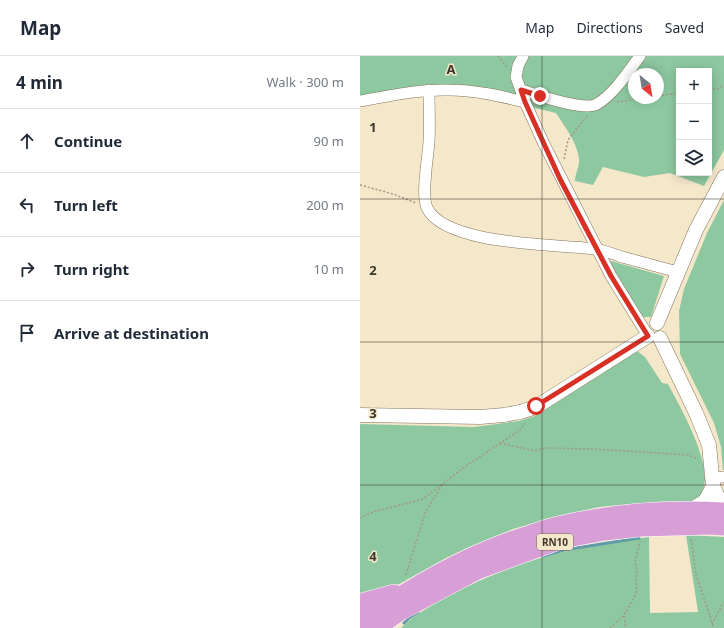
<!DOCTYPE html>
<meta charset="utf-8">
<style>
body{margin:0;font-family:"Noto Sans",sans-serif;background:#f6f6f7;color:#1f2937}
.controls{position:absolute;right:12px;top:12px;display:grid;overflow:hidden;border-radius:0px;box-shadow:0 2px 10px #0003}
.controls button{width:36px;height:36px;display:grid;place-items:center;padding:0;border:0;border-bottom:1px solid #e0e1e3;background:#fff;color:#1f2937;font:20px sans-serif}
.compass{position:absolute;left:268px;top:12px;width:36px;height:36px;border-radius:50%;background:#fff;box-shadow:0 2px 10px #0003;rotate:150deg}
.stop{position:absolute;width:12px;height:12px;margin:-9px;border:3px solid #d93025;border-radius:50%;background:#fff}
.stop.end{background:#d93025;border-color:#fff;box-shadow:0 1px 4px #0008}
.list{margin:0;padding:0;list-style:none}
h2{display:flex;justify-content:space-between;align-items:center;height:52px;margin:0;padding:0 16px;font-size:17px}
h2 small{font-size:13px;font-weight:400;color:#747a83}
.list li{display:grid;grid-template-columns:26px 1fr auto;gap:12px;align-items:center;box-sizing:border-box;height:64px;padding:0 16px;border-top:1px solid #e0e1e3}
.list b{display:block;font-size:15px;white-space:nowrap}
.list em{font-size:13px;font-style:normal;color:#747a83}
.icon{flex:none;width:22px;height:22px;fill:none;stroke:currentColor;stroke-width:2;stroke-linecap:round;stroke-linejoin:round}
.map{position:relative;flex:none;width:364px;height:572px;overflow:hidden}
header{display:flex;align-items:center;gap:24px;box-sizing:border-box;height:56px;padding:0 20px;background:#fff;border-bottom:1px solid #e0e1e3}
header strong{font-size:19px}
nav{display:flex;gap:22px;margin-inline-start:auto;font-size:14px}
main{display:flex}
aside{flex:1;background:#fff}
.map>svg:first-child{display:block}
</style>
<header>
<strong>Map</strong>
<nav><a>Map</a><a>Directions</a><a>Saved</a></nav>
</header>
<main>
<aside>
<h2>4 min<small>Walk · 300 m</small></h2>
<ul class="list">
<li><svg class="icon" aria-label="ahead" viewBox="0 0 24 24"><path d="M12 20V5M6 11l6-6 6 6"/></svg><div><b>Continue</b></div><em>90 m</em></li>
<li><svg class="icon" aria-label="left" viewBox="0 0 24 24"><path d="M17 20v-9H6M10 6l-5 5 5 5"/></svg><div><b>Turn left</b></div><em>200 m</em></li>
<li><svg class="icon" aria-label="right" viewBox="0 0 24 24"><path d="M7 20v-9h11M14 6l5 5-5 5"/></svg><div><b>Turn right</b></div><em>10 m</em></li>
<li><svg class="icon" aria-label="arrive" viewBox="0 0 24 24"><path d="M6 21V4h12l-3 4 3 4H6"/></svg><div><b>Arrive at destination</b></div></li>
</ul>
</aside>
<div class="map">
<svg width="364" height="572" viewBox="0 0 364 572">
<rect width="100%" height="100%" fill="#f5e7ca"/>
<g fill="#8dc8a0" fill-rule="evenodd">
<path d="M0 0H364V94L344 130 310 117 284 121 243 111 233 129 215 125C215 117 220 110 219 103 217 86 205 71 196 57L150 46 104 37 0 40ZM319 15H349V117H319ZM274 18H298V42H274Z"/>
<polygon points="364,144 364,414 363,414 361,391 354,367 320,298 319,255 324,233 347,177"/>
<polygon points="251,205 304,220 291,261 282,261 247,210"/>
<path d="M277 295 285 301 302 327 308 328C320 351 357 414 341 438 339 440 337 443 335 445L272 448 239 451 196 461 153 473 109 491 86 502 25 536 14 539 0 537V368L114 371 159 365 175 360Z"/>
<path d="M326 479 364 481V572H41C55 558 72 549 89 540 114 527 140 515 167 506 206 493 248 488 289 481L290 557 338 556Z"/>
</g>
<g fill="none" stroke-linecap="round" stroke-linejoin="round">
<g stroke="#609ca7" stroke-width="3">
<polyline points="183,500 204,494 279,482"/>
<polyline points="44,567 49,562 58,556"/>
</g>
<defs>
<g id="minor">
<polyline points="163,0 158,10 156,21 165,46 183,86 251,220 287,278"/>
<path d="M69 34C69 51 70 69 69 86 68 101 61 139 67 152 86 190 198 188 236 193 245 195 254 198 262 201 281 206 299 211 318 216"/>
<path d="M161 34C176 38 223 56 237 48 253 39 269 15 280 0"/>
<path d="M0 45C29 40 59 33 89 34 115 34 140 40 165 46"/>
<polyline points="353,422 364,421"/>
</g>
<g id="tertiary">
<polyline points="297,267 336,174 364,121"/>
<polyline points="300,282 336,357 349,389 353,430 358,441 364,449"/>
<polyline points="0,359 120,361 144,359 160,356 176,351 288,280"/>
<polyline points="329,455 345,445 353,430"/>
</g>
<g id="trunk">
<polyline points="1,547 34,538"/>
<path d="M0 568C52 530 107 498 169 479 178 476 188 472 198 470 252 457 309 453 364 456"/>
<polyline points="16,572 40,555 117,514 202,483 245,475 280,471 351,469 364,470"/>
</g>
</defs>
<use href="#minor" stroke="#80745a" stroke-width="12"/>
<use href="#tertiary" stroke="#80745a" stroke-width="15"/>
<use href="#trunk" stroke="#fff" stroke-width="20"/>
<g stroke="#a29883" stroke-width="1.5" stroke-dasharray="2 2" stroke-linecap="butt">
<polyline points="138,0 147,11"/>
<polyline points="349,34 357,33 364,29"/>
<polyline points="298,40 319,37"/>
<polyline points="257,46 283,42"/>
<polyline points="204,103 208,84 227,60"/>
<polyline points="0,129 33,138 56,147"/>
<polyline points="140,387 175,395 185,392 234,393 328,399 338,403"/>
<polyline points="0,462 13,456 63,443 106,410 160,374 165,367"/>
<polyline points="331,483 336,519 354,572"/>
<polyline points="46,519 65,457 82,429"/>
<polyline points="264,560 266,572"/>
<polyline points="352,568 364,546"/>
<polyline points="250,572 264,559 275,540 277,531 276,523 277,515 275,506 280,485"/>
</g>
<use href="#minor" stroke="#fff" stroke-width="11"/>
<use href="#tertiary" stroke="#fff" stroke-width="14"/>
<use href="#trunk" stroke="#d89fd7" stroke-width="19"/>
</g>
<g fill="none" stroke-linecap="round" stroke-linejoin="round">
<polyline stroke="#d93025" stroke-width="5" points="176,350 288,280 251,220 200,123 165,46 161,34 180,40"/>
</g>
<path fill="none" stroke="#3c372c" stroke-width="1" stroke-opacity="0.55" d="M182 0V572M0 143H364M0 286H364M0 429H364"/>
<g text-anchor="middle" stroke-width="3" stroke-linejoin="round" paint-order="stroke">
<rect fill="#f5e7ca" stroke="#746c5b" stroke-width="1" x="177" y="478" width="36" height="16" rx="3"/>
<g font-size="10" font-weight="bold" fill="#3c372c">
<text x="195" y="490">RN10</text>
</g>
</g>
<g font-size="13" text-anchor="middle" font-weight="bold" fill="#3c372c" stroke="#f5e7ca" stroke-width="3" stroke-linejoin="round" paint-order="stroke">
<text x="91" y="18">A</text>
<text x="13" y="76">1</text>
<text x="13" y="219">2</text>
<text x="13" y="362">3</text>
<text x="13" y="505">4</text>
</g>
</svg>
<div class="controls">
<button>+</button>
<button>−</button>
<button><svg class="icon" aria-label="layers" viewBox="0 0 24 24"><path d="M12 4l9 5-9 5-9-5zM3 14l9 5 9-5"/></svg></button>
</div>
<svg class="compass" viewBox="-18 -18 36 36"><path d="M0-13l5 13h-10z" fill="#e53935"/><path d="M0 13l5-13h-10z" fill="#747a83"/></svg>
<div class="stop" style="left:176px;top:350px"></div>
<div class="stop end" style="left:180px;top:40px"></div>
</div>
</main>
